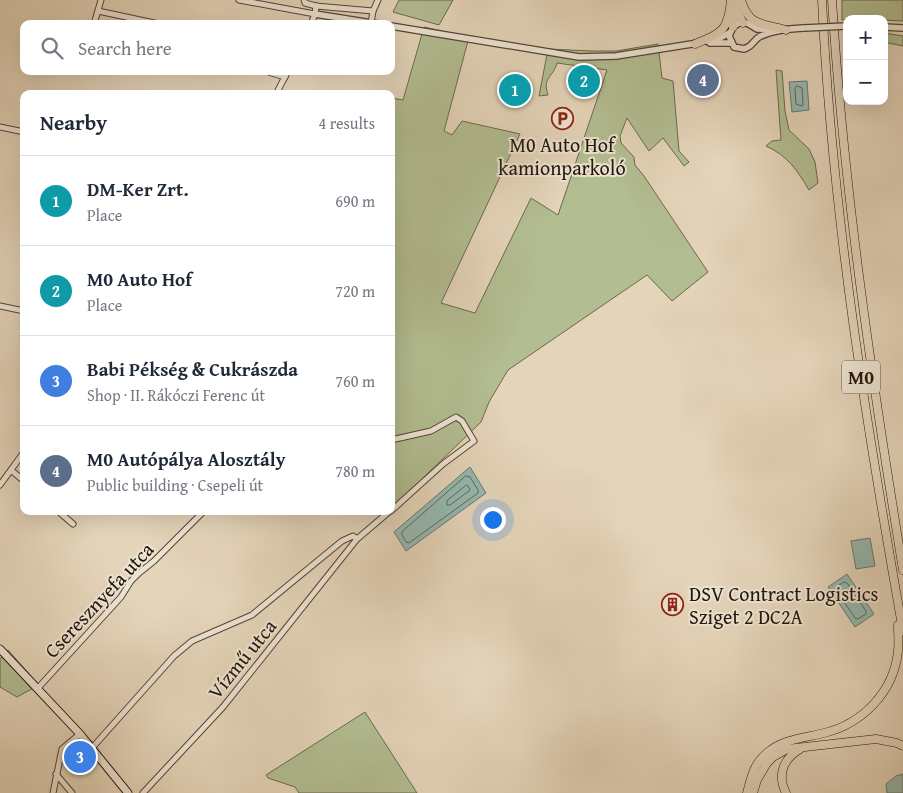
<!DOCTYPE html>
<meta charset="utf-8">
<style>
body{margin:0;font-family:"Gentium Book Plus",serif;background:#f6f6f7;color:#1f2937}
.controls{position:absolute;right:15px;top:15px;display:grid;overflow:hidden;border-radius:10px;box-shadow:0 5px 20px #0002}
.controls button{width:45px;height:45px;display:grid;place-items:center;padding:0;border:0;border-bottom:1px solid #e0e1e3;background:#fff;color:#1f2937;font:25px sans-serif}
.you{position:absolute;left:492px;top:519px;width:18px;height:18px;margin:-12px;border:4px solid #fff;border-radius:50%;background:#1a73e8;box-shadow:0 0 0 8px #1a73e833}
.badge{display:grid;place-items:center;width:32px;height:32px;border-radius:50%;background:#d93025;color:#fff;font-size:16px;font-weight:700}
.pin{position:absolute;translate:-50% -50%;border:2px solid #fff;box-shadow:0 1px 5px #0006}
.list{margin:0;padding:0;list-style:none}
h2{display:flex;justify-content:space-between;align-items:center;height:65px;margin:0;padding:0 20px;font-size:21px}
h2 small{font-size:16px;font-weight:400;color:#747a83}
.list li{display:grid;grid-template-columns:32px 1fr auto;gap:15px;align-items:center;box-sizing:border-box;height:90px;padding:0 20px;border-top:1px solid #e0e1e3}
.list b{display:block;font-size:19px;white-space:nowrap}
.list p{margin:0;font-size:16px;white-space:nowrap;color:#747a83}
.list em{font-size:16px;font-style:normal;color:#747a83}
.icon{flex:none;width:28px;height:28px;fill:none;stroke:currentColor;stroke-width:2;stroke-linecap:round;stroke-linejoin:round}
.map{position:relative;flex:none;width:903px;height:793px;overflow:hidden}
.search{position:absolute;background:#fff;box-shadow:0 5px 20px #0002;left:20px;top:20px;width:375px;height:55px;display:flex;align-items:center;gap:12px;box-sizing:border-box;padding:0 18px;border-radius:10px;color:#747a83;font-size:19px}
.panel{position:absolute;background:#fff;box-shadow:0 5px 20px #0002;left:20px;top:90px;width:375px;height:425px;border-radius:10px}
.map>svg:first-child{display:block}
</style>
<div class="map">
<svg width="903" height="793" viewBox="0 0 903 793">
<rect width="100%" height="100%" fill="#e4d4b9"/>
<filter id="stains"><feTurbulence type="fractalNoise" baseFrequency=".004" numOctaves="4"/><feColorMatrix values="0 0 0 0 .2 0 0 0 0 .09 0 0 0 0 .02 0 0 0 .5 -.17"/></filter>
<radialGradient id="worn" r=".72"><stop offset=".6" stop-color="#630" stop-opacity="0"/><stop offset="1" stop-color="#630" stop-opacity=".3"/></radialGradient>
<g fill="#b2bd91" stroke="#6a694e">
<polygon points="399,0 453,0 439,25 393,12"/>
<polygon points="842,0 903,0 903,21 884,20 884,19 842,20"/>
<path d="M424 27 469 37 444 131 452 135 462 121 520 134 441 303 475 313 531 198 558 215 607 70 557 63C553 78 542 77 548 95L539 96 548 49 592 51H616L658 44 662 78 673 81 679 151 689 162 684 166 663 138 649 151 627 118 620 136 621 143 634 157 635 165 644 176 708 272 672 301 647 275 508 370 489 402 481 422 391 509V98L403 100Z"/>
<polygon points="884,33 903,36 903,46 884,42"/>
<path d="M776 70 782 71 785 111 789 130 809 149 815 162 818 183 809 190C797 170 788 156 766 146L772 141 781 140Z"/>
<polygon points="8,650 39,685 17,697 0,687 0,659"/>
<polygon points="365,712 417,793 299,793 295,787 268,778 266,775"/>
</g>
<g fill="#95b8af" stroke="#67776d">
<polygon points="807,81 809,110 792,112 789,82"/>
<polygon points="470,467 486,493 406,551 394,532"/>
<polygon points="870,538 875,566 856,569 851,541"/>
<polygon points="847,574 874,614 855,627 828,587"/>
<polygon points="903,774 903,793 887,793 886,784 896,776"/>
</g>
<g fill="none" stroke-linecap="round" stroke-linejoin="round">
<g stroke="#5b665d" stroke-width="1">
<polygon points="797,86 802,88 803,104 802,106 796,104 795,89"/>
<polygon points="466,476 470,477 478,490 478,493 409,543 406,542 402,535 402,532"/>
<polygon points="467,485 470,489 469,491 450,505 447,505 447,501"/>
<polygon points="844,582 847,583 866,611 866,614 858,619 855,618 836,590 837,587"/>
</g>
<defs>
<g id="minor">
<polyline points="239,0 315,14"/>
<polyline points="304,0 305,3 316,6"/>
<polyline points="98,11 159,24"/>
<polyline points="371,23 373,11 378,0"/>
<polyline points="94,24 101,0"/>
<polyline points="311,24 315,14 316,6 373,11"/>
<polyline points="265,71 285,77"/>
<polyline points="276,94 288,71"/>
<polyline points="0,127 24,132"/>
<polyline points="0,306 24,311"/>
<polyline points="391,440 431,431 456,417 462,421 474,441 443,464 391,511"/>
<polyline points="11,470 24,481"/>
<polyline points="0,485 24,452"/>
<polyline points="58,511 73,524"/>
<polyline points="38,688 121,597 131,581 139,573 154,561 204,511"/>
<polyline points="92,748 174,656 192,641 252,615 342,541 353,536 357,539"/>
<polyline points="56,774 72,793"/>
<polyline points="53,793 62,749 80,734"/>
<polyline points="143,793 223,707 357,539 390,511"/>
</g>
<g id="tertiary">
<polyline points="315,14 378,24"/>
<polyline points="391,26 579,57 616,56 698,43"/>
<polyline points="884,27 903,28"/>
<path d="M776 30 757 29 747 23H739L733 27 729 36 734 47 744 49C752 47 753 41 759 37 773 30 789 29 804 28"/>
<polyline points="707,41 720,38 729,33"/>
<polyline points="710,43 731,43"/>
</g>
<polyline id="secondary" points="0,649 80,734 128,793"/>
<g id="trunk">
<polyline points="736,0 737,11 743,23"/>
<path d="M741 0C749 27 763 23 786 30"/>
<path d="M822 0C832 212 866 423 903 631"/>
<path d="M832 0C844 192 872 381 903 570"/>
<polyline points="733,27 733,12"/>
<path d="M695 44C723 32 728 31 731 0"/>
<path d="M747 793C751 778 754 763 767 753 782 739 804 738 824 733 862 724 894 692 898 651 899 643 898 633 898 625"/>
<polyline points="753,793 757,780 767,763 773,757 787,749 876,739 897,743 903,746"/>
<path d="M786 793C777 775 783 759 800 749"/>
</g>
</defs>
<use href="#minor" stroke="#524536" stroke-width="7"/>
<use href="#tertiary" stroke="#524536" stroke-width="8"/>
<use href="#secondary" stroke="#21150b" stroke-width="9"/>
<use href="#trunk" stroke="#21150b" stroke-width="9"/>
<use href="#minor" stroke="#ede3d2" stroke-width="5"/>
<use href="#tertiary" stroke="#ede3d2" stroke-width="5.5"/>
<use href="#secondary" stroke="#ede3d2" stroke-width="7"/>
<use href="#trunk" stroke="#e4d4b9" stroke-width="8"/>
<defs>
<polyline id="tertiary-bridge" points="804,28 847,26"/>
</defs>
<use href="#tertiary-bridge" stroke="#524536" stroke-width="8" stroke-linecap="butt"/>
<use href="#tertiary-bridge" stroke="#ede3d2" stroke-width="5.5"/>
</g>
<defs>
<symbol id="parking-ring" viewBox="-11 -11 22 22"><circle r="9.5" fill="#ede3d2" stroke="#8f2418" stroke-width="1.5"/><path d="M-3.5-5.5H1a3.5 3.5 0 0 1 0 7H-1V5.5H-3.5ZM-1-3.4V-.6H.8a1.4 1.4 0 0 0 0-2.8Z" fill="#8f2418"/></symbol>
<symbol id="building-ring" viewBox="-11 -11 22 22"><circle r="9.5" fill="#ede3d2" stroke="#8f2418" stroke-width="1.5"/><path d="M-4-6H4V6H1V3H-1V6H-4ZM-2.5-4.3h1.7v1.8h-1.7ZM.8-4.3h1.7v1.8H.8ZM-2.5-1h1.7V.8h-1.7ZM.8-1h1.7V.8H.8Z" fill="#8f2418"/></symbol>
</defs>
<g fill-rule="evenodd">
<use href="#parking-ring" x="550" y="106" width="25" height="25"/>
<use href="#building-ring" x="660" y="592" width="25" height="25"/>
</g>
<g text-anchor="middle" stroke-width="4" stroke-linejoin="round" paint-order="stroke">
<rect fill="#ede3d2" stroke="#5e5347" stroke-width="1" x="842" y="360.5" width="38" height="33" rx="4"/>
<g font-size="19" font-weight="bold" fill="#21150b">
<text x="861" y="384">M0</text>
</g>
<g font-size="20" fill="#21150b" stroke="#ede3d2">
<text x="562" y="152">M0 Auto Hof<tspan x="562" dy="23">kamionparkoló</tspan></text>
<text x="689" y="601" text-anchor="start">DSV Contract Logistics<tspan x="689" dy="23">Sziget 2 DC2A</tspan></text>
</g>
<g font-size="20" fill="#21150b" stroke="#ede3d2">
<text transform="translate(99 600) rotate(-47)" y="7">Cseresznyefa utca</text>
<text transform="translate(242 659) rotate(-51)" y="7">Vízmű utca</text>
</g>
</g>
<rect width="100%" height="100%" filter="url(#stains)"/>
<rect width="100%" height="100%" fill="url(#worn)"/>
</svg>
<div class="controls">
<button>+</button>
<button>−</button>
</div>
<div class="you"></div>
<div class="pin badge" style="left:515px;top:90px;background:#0f9aa8">1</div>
<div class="pin badge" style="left:584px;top:81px;background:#0f9aa8">2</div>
<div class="pin badge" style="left:80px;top:757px;background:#3f7fe0">3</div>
<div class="pin badge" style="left:703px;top:80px;background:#5c6f8a">4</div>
<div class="search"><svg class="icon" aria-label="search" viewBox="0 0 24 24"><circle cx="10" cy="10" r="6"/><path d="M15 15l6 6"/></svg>Search here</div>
<section class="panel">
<h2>Nearby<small>4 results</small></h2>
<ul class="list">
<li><span class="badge" style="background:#0f9aa8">1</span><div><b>DM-Ker Zrt.</b><p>Place</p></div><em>690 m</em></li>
<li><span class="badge" style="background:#0f9aa8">2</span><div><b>M0 Auto Hof</b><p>Place</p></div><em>720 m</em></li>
<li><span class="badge" style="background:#3f7fe0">3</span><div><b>Babi Pékség &amp; Cukrászda</b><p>Shop · II. Rákóczi Ferenc út</p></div><em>760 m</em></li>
<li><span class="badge" style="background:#5c6f8a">4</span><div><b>M0 Autópálya Alosztály</b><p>Public building · Csepeli út</p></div><em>780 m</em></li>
</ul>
</section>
</div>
